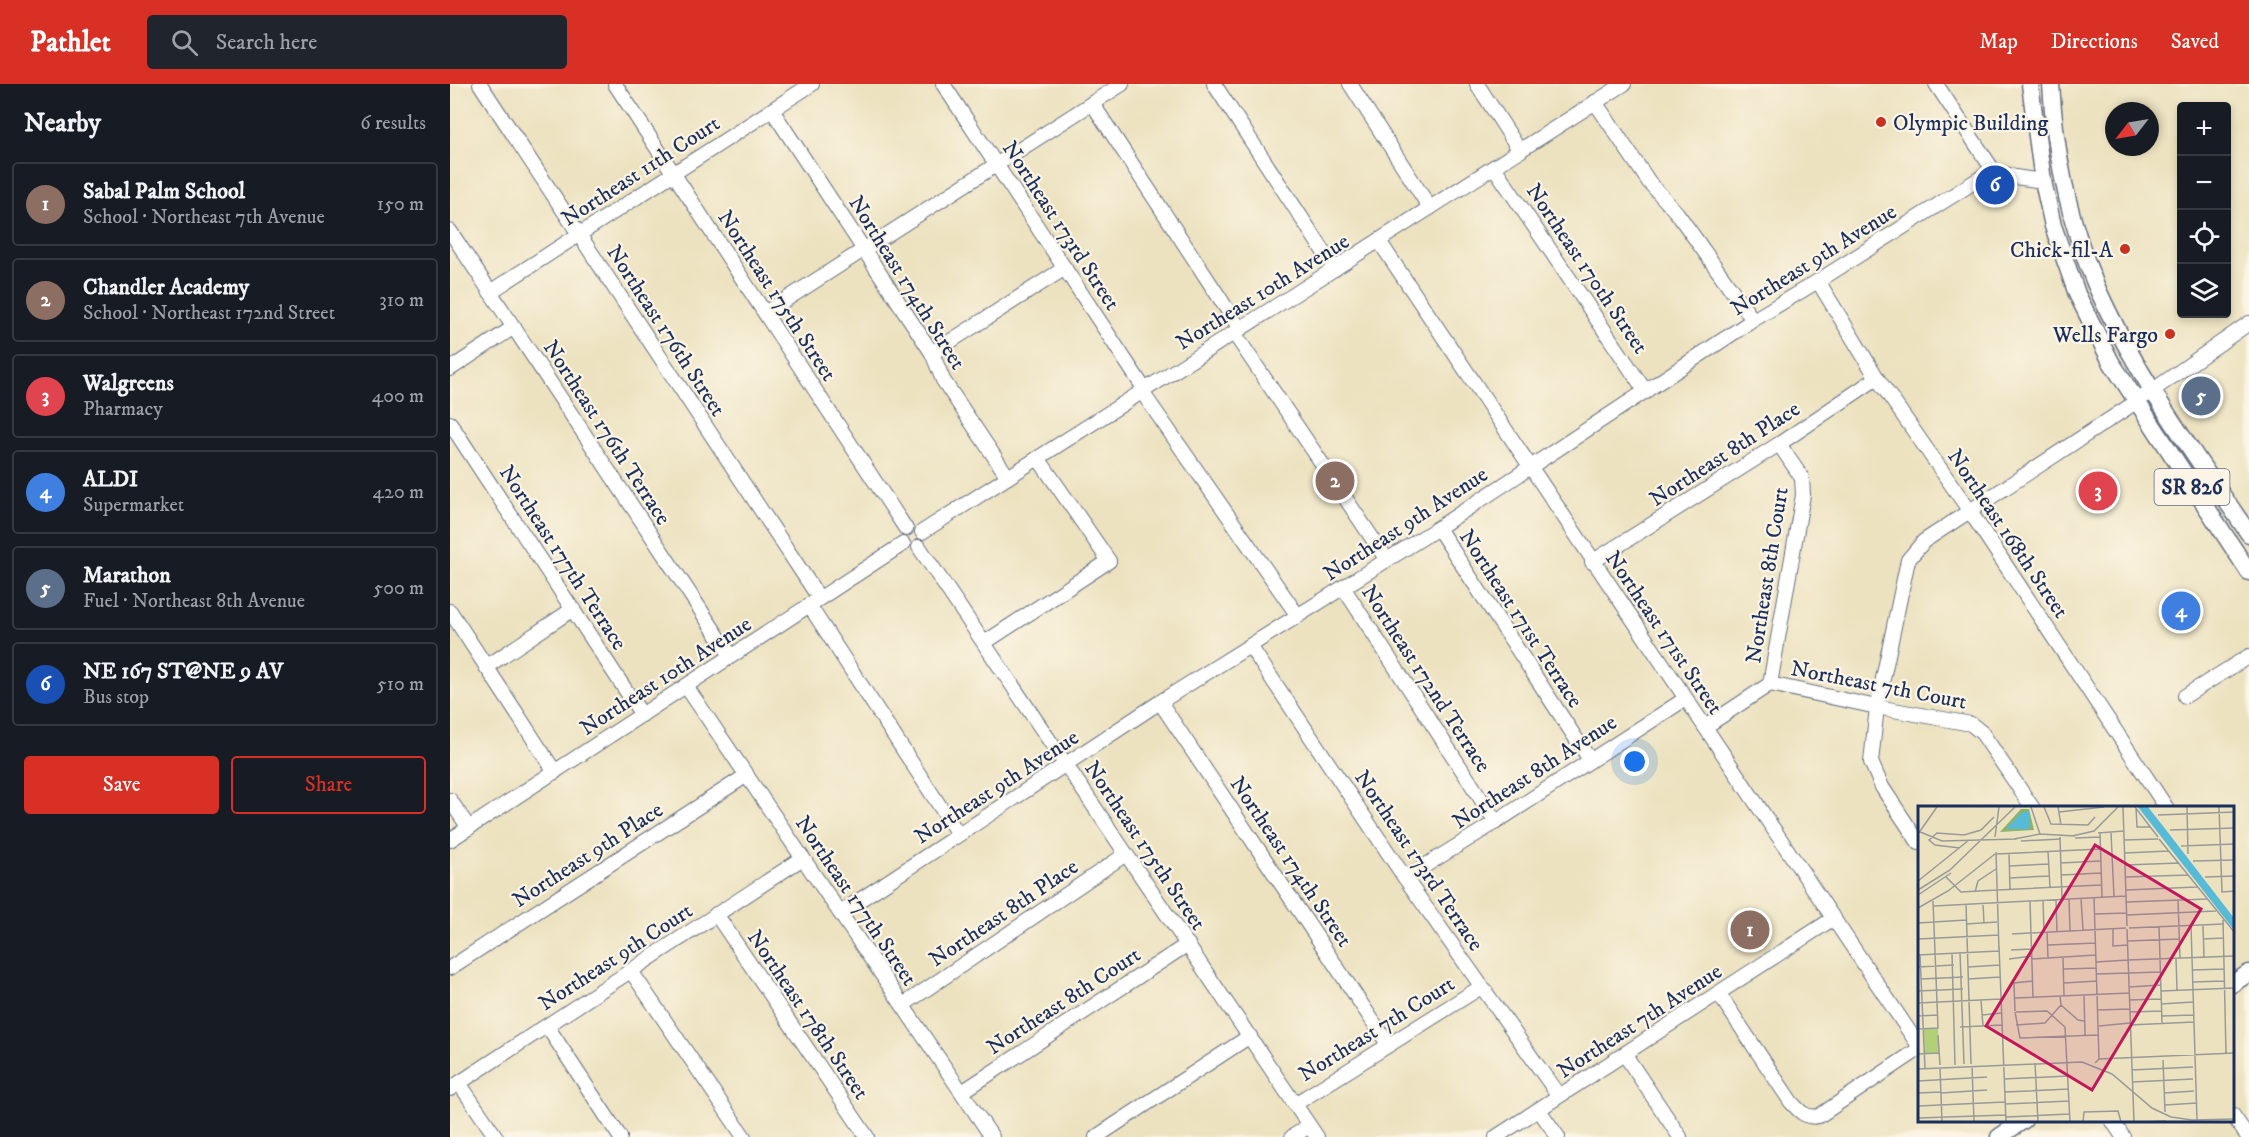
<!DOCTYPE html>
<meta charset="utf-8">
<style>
body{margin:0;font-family:"IM FELL DW Pica",serif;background:#20242c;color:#f1f3f6}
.controls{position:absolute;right:18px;top:18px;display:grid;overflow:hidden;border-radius:6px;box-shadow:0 3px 9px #0003}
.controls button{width:54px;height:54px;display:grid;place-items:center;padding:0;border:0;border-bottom:2px solid #363941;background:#171b24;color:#f1f3f6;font:30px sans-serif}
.compass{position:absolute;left:1655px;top:18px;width:54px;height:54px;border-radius:50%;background:#171b24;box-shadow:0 3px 9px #0003;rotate:239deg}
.you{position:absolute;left:1185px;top:678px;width:21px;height:21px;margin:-15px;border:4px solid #fff;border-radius:50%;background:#1a73e8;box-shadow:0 0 0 9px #1a73e833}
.badge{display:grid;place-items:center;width:39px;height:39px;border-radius:50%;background:#d93025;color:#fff;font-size:20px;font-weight:700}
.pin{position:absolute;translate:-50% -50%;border:3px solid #fff;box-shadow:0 2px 6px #0006}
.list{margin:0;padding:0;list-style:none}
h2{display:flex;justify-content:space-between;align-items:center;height:78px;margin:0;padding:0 24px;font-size:26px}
h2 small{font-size:20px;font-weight:400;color:#9ea1a6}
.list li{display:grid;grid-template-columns:39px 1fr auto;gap:18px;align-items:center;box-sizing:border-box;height:84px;margin:0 12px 12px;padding:0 12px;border:2px solid #363941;border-radius:6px}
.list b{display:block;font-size:22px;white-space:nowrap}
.list p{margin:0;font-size:20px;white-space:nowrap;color:#9ea1a6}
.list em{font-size:20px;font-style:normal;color:#9ea1a6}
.actions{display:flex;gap:12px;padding:18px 24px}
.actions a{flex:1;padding:14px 0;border:2px solid #d93025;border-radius:6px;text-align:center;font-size:21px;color:#d93025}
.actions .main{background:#d93025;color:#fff}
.icon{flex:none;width:33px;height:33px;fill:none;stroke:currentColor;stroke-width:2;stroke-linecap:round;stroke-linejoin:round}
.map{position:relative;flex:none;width:1799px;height:1053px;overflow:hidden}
header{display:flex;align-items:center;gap:36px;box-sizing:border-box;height:84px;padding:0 30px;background:#d93025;color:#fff}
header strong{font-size:28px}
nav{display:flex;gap:33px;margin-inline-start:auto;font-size:21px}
.search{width:420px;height:54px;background:#20242c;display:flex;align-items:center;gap:15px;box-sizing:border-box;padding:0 21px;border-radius:6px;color:#9ea1a6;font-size:22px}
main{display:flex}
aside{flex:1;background:#171b24}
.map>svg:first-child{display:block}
</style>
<header>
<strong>Pathlet</strong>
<div class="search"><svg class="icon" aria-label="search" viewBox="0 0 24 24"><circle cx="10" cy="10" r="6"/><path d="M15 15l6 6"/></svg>Search here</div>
<nav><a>Map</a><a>Directions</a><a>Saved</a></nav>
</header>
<main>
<aside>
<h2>Nearby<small>6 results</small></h2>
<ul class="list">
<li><span class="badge" style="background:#8d6e63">1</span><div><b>Sabal Palm School</b><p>School · Northeast 7th Avenue</p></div><em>150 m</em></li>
<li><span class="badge" style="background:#8d6e63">2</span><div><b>Chandler Academy</b><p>School · Northeast 172nd Street</p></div><em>310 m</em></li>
<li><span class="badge" style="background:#e0444e">3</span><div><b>Walgreens</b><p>Pharmacy</p></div><em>400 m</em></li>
<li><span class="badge" style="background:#3f7fe0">4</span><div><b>ALDI</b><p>Supermarket</p></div><em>420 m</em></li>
<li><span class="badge" style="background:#5c6f8a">5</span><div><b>Marathon</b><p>Fuel · Northeast 8th Avenue</p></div><em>500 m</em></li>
<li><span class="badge" style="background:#1a4fb4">6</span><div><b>NE 167 ST@NE 9 AV</b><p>Bus stop</p></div><em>510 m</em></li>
</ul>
<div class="actions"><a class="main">Save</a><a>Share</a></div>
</aside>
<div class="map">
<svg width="1799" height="1053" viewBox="0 0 1799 1053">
<rect width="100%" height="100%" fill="#fcf5e5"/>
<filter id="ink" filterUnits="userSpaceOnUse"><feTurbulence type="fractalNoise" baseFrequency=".0167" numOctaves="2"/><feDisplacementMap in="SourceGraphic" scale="12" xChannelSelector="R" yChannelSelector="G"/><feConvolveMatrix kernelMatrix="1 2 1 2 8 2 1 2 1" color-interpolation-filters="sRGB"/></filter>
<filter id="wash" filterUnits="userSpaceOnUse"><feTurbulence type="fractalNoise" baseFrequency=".008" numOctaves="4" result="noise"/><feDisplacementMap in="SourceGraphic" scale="24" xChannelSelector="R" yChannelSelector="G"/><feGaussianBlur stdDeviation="1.35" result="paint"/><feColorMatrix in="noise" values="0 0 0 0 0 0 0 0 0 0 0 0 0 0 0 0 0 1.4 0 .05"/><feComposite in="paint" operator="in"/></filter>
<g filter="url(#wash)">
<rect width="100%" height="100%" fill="#ece2c0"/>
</g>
<g filter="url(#ink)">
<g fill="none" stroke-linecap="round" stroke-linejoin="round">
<defs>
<g id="minor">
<polyline points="30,0 369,514"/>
<polyline points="165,0 456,445"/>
<polyline points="493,0 695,306"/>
<polyline points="764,0 885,185"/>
<polyline points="900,0 980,124"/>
<polyline points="1027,0 1070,67"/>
<polyline points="1486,0 1543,86 1565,93 1593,97"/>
<polyline points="1145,18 1199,98 1227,129 1303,236"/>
<polyline points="642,19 790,245"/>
<polyline points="322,26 482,269 493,296 558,393"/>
<polyline points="1044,83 1196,308"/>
<polyline points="0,147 281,572"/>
<polyline points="929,157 1469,962"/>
<polyline points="1368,197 1427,294 1519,426 1716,723"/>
<polyline points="40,208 362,0"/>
<polyline points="315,229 672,0"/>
<polyline points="784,249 937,476"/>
<polyline points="482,269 615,184"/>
<polyline points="0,285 64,243"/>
<polyline points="692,308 848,532"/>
<polyline points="0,339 192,631"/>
<polyline points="988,444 1140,676"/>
<polyline points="472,448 1174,0"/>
<polyline points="469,463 867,1053"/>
<polyline points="1142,478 1329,360 1427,294"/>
<polyline points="893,503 1046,738"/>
<polyline points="359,521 508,750"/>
<polyline points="0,527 105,688"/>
<polyline points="534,559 659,477 588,374"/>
<polyline points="800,562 955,794 1109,1012"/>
<polyline points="36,583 123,525"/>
<polyline points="1320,600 1353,411 1352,394 1329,360"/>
<polyline points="236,602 542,1053"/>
<polyline points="1735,612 1799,572"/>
<polyline points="710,618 938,960"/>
<polyline points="1255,643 1320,600 1427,623 1521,640 1532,649 1582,723"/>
<polyline points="0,716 19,744"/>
<polyline points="0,756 453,460"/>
<polyline points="1469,759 1432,703 1421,678 1427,623 1458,476 1474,457 1686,318 1799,239"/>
<polyline points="955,794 1046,738 1235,615"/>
<polyline points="390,829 710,618 988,444 1303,236 1368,197 1543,86"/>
<polyline points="266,830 417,1053"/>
<polyline points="0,884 297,691"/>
<polyline points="181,887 294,1053"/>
<path d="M1269 910 1341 1018C1349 1027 1356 1035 1369 1032L1469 965"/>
<polyline points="453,921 676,770"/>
<polyline points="97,942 170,1053"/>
<polyline points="1175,971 1230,1053"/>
<polyline points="9,999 46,1053"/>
<polyline points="0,1005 353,774"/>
<polyline points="512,1008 738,860"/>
<polyline points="845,1020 1031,903"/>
<polyline points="1089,1026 1108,1053"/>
<polyline points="1782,1030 1798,1053"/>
<polyline points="1662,1036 1673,1053"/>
<polyline points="646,1053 800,952"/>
<polyline points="842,1053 859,1042"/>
<polyline points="1046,1053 1384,834"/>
</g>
<g id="major">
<polyline points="1580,0 1593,97 1603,142 1627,210 1661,278 1799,488"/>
<path d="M1601 0C1605 68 1618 135 1645 199 1684 289 1744 369 1799 450"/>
<polyline points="1782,900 1799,889"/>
<polyline points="1549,1053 1574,1036"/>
</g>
</defs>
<use href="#minor" stroke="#646e80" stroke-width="16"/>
<use href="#major" stroke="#646e80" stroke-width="19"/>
<use href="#minor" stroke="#fff" stroke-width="14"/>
<use href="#major" stroke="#fff" stroke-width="16"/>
</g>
</g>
<g fill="#c8321e" stroke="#fcf5e5" stroke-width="2">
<circle cx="1431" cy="38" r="6"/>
<circle cx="1675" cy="165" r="6"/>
<circle cx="1720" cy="250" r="6"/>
</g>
<g text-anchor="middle" stroke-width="4.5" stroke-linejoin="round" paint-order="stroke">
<rect fill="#fcf5e5" stroke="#5e6a86" stroke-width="1.5" x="1704.5" y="385" width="75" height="36" rx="4.5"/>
<g font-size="21" font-weight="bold" fill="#1b2f5e">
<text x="1742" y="410">SR 826</text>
</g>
<g font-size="22" fill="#1b2f5e" stroke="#fcf5e5" text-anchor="end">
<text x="1443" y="46" text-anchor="start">Olympic Building</text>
<text x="1663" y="173">Chick-fil-A</text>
<text x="1708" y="258">Wells Fargo</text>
</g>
<g font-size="22" fill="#1b2f5e" stroke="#fcf5e5">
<text transform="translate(190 86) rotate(-33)" y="8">Northeast 11th Court</text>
<text transform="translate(612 141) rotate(57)" y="8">Northeast 173rd Street</text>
<text transform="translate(1363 175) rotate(-32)" y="8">Northeast 9th Avenue</text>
<text transform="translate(1138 184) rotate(56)" y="8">Northeast 170th Street</text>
<text transform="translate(458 198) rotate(58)" y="8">Northeast 174th Street</text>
<text transform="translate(812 207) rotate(-32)" y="8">Northeast 10th Avenue</text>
<text transform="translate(328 211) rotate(57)" y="8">Northeast 175th Street</text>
<text transform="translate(217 246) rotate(57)" y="8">Northeast 176th Street</text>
<text transform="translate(158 348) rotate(57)" y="8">Northeast 176th Terrace</text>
<text transform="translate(1274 369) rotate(-33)" y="8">Northeast 8th Place</text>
<text transform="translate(955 439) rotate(-33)" y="8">Northeast 9th Avenue</text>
<text transform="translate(1559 449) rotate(56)" y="8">Northeast 168th Street</text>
<text transform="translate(114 473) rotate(57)" y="8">Northeast 177th Terrace</text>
<text transform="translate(1316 491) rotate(-81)" y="8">Northeast 8th Court</text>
<text transform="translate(1072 534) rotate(57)" y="8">Northeast 171st Terrace</text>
<text transform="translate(1215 548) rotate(56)" y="8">Northeast 171st Street</text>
<text transform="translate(215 591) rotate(-33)" y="8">Northeast 10th Avenue</text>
<text transform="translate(977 594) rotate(57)" y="8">Northeast 172nd Terrace</text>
<text transform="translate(1429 600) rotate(11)" y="8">Northeast 7th Court</text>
<text transform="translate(1084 687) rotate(-33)" y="8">Northeast 8th Avenue</text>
<text transform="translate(546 702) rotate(-33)" y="8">Northeast 9th Avenue</text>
<text transform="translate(696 761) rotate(56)" y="8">Northeast 175th Street</text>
<text transform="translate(137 770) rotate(-33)" y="8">Northeast 9th Place</text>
<text transform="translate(970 776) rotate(56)" y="8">Northeast 173rd Terrace</text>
<text transform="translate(842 777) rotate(56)" y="8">Northeast 174th Street</text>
<text transform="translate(407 816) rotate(56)" y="8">Northeast 177th Street</text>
<text transform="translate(553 828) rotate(-34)" y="8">Northeast 8th Place</text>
<text transform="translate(165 872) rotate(-33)" y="8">Northeast 9th Court</text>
<text transform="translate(613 916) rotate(-33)" y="8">Northeast 8th Court</text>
<text transform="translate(359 930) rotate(56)" y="8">Northeast 178th Street</text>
<text transform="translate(1189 936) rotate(-33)" y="8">Northeast 7th Avenue</text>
<text transform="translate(926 944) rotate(-32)" y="8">Northeast 7th Court</text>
</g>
</g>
<g transform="translate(1468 722)">
<rect width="316" height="316" fill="#ece2c0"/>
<path d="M20 222 21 247 7 248 6 223Z" fill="#b2d077"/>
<path d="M103 3H111L116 24 82 26Z" fill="#8db268"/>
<path d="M220 1H230L245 20 316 112V124ZM111 5 112 23H88L103 7Z" fill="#57bad6"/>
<path fill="none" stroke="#989a99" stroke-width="1.5" d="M113 1 122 28M126 1 133 18 170 19 177 11M140 1 143 19M205 1 209 120M217 1 240 31M269 1 270 48M301 1 304 86 317 85M218 2 219 21H233M141 6 186 1M240 9 317 6M252 24 317 22M0 25 24 35 99 33M193 26 196 91M180 27 206 25M182 27 184 91M0 28 19 1M154 30 176 25 200 1M77 31 81 1M142 31 144 93M157 32 182 31M96 33 122 28 157 30M241 33 317 127M206 34 240 33M103 35 143 33M263 40 317 38M42 42 17 39 11 34 19 27 46 29 63 24 76 11M130 45 132 82M78 46 81 144M91 47 92 84M207 47 251 45M79 48 182 43M275 55 317 54M143 57 182 55M207 59 261 57M91 60 131 58M143 69 183 67M28 71 43 86 79 84M208 71 270 69M287 71 317 70M91 72 131 70M0 75 51 34M0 84 32 64 97 1M80 84 183 79M208 84 279 81M57 86 60 75 78 63M0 89 33 67M163 92 165 124M176 92 181 253M151 93 152 125M125 94 126 126M138 94 139 126M260 94 262 152M112 95 115 191M209 96 289 93M65 97 66 117M48 98 53 258M16 100 208 90M0 102 30 85 77 48M177 108 209 107M209 109 298 105M305 114 308 247M0 117 48 114M48 118 79 116M273 119 279 314M285 119 286 151M241 120 244 217M211 122 306 118M195 123V140L210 139M209 123 216 316M129 126 130 152M94 128 208 122M0 133 81 129M285 133 305 132M210 135 261 133M130 139 178 137M81 140 88 316M93 144 114 143M42 146 46 258M34 147 37 259M0 149 81 145M2 149 7 262M145 151 146 190M258 152 259 184M91 153 114 150M114 153 178 149M210 154 317 150M178 156 210 154M0 161 36 159M50 161 82 159M146 163 178 162M274 164 306 163M211 167 242 166M179 168 211 167M3 173 45 171M50 173 82 171M275 176 306 175M146 177 179 175M211 181 243 179M0 185 45 183M243 185 317 182M166 189 167 229M97 192 211 187M63 194 65 220M211 194 243 193M0 197 83 193M243 198 275 196M143 199 160 214 166 215M180 204 212 203M97 205 96 177 115 175M97 206 102 232 180 229M98 206 129 205 147 221 152 316M212 206 244 205M64 209 84 207M0 210 20 209M244 210 276 209M98 219 127 217 143 199 142 190M212 219 276 216M181 220 212 217M42 221 84 219M0 223 20 222 15 95M20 229 22 259M0 248 21 247M245 254 247 306M117 257 120 316M177 257 181 253 317 247M54 260 56 316M22 262 24 316M0 263 164 256 194 268 234 302 253 311 274 314 317 313M214 264 275 261M86 273 150 270M0 275 69 271M214 276 275 273M87 286 151 283M0 287 23 286M23 287 69 284M246 287 276 285M87 298 151 295M247 299 279 297M0 300 87 296M88 311 151 308M0 312 88 309M165 316 166 306 200 305 203 316M224 316 248 315"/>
<path fill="#c2185b" fill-opacity="0.15" stroke="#c2185b" stroke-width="3" d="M177 39 283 103 174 284 68 220Z"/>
<rect width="316" height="316" fill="none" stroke="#1b2f5e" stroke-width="3"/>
</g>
</svg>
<div class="controls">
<button>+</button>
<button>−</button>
<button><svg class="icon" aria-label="locate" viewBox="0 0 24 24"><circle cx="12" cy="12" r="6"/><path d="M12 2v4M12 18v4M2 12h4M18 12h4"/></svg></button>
<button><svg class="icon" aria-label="layers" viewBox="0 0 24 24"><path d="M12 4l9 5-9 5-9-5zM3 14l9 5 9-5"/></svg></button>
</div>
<svg class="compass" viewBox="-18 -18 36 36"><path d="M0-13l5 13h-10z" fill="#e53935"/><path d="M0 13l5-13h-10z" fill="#9ea1a6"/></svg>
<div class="you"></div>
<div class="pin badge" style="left:1300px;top:846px;background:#8d6e63">1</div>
<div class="pin badge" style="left:885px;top:397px;background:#8d6e63">2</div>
<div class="pin badge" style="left:1648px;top:407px;background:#e0444e">3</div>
<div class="pin badge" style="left:1731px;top:527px;background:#3f7fe0">4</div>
<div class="pin badge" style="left:1751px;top:312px;background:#5c6f8a">5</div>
<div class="pin badge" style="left:1545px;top:101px;background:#1a4fb4">6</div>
</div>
</main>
